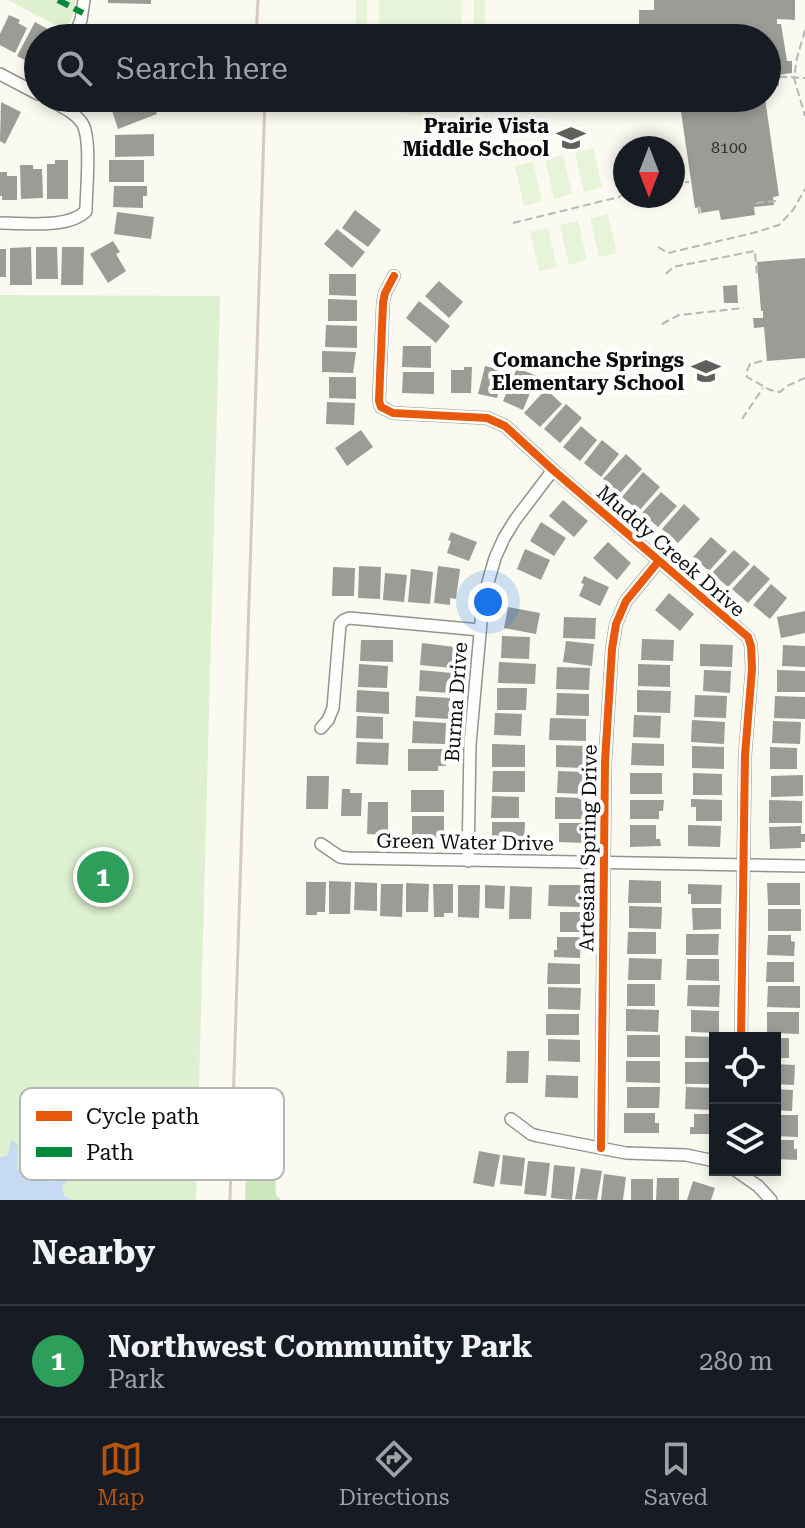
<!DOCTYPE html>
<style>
body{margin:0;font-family:"Roboto Serif",serif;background:#20242c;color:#f1f3f6}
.controls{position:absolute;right:24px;bottom:24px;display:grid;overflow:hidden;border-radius:0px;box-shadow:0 4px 12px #0003}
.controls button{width:72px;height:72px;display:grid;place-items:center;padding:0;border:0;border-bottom:2px solid #363941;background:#171b24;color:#f1f3f6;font:40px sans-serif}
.compass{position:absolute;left:613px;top:136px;width:72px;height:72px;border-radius:50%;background:#171b24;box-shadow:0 4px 12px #0003;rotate:180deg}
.you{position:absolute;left:488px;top:602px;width:28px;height:28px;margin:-20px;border:6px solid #fff;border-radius:50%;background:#1a73e8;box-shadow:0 0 0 12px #1a73e833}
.badge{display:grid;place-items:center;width:52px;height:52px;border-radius:50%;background:#b45309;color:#fff;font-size:26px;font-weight:700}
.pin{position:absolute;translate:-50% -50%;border:4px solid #fff;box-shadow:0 2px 8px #0006}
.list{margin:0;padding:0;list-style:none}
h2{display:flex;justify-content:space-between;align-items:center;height:104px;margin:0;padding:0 32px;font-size:34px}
h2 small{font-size:26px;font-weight:400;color:#9ea1a6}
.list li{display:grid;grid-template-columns:52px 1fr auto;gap:24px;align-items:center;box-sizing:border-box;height:112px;padding:0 32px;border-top:2px solid #363941}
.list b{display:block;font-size:30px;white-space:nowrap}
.list p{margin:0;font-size:26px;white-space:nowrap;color:#9ea1a6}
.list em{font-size:26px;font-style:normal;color:#9ea1a6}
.icon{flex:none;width:44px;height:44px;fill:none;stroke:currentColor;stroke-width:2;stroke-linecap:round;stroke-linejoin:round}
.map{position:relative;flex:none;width:805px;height:1200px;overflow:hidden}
.search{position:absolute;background:#171b24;box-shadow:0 4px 12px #0003;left:24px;right:24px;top:24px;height:88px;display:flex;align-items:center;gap:20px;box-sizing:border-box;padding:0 28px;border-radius:44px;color:#9ea1a6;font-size:30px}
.sheet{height:216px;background:#171b24}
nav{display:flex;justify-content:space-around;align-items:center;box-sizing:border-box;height:112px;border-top:2px solid #363941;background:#171b24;font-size:22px;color:#9ea1a6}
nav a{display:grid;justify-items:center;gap:4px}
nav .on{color:#b45309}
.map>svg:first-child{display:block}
</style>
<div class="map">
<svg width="805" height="1200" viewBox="0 0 805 1200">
<rect width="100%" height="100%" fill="#fafaf0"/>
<g fill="#ddf0d0">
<polygon points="8,0 75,0 74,13 65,30"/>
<polygon points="0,295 220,296 196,1200 0,1200"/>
</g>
<polygon fill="#cce7be" points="248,1118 272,1119 276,1195 281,1200 245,1200"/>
<g fill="#e8f4da">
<rect x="356" y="0" width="11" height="38"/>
<polygon points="379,0 462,0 461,38 379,38"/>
<rect x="474" y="0" width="11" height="38"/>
<path d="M376 98H394L404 103 421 105 437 103 448 98H465C438 121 403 121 376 98Z"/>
<polygon points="593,148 602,187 584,192 575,153"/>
<polygon points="563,155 572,194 554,199 545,159"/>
<polygon points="533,162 542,201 524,206 515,166"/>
<polygon points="608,214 617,253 599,257 590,218"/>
<polygon points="578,221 587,260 569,265 560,225"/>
<polygon points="548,228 557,267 539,271 530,232"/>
</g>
<path fill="#c7daf4" d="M121 1111 120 1121 114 1126 95 1135 88 1144 80 1168 62 1186 64 1196 72 1200H0V1158L8 1155 11 1140 18 1145 17 1169 51 1182 61 1172V1157C81 1136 93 1123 121 1111Z"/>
<g fill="#9c9c96">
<polygon points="108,0 151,0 151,4 108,3"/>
<polygon points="654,0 795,0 795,20 777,19 777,24 781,24 787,61 792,61 792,73 778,75 779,86 768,87 767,38 639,38 639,10 654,10"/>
<polygon points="9,15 20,20 18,23 27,28 15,53 0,45 0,34"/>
<polygon points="35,22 55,33 52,38 38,38 37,66 17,56"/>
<polygon points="138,98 150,98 157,114 118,129 111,108"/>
<polygon points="679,98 765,98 779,196 773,197 774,205 754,207 755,215 721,220 719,210 701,213 700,207 695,208"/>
<polygon points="1,102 21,112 5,144 0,141"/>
<polygon points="154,134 154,156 115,157 115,135"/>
<polygon points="55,160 68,160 68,199 47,199 47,164 55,164"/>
<rect x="109" y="160" width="35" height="22"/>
<polygon points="20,165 33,165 33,169 42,169 43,198 21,199"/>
<polygon points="0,172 7,172 7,176 17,176 17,200 2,200 2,196 0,196"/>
<polygon points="114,186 147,186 147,196 143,196 143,208 113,207"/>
<polygon points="355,210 381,230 368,247 342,228"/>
<polygon points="117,212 154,217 151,239 114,234"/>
<polygon points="337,229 365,252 352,268 324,244"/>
<polygon points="113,241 120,252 116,254 126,271 108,283 90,254"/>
<polygon points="31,247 32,285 10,285 10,248"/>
<polygon points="36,247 57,247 58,279 36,279"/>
<polygon points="62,247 84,247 83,285 61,285"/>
<rect x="0" y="249" width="6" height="28"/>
<polygon points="805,258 805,358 767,361 764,327 754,328 753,318 763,318 763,311 761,311 757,262"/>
<polygon points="329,274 356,274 356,296 329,295"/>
<polygon points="439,281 463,302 449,318 425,296"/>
<polygon points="737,285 738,303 724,303 723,286"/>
<polygon points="328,299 357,300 357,321 328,321"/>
<polygon points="419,301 450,326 436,343 406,318"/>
<polygon points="326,325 357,326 357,348 325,347"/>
<polygon points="403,346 431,346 431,368 402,367"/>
<polygon points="322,351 356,352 353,373 322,372"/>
<polygon points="494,364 505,366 497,398 478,394 485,366 493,368"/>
<polygon points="464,367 472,367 471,393 451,393 451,370 464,370"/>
<polygon points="517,368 537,376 523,410 503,401"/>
<polygon points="403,372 434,372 434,394 402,393"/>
<polygon points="329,377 356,377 356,399 329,398"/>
<polygon points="546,389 562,404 540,427 524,413"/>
<polygon points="327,402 355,403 354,425 326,424"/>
<polygon points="566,404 582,418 560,443 544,429"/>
<polygon points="581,426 597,440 580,461 563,447"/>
<polygon points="361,430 373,447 347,466 335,448"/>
<polygon points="602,440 619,454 601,477 584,463"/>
<polygon points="626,454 642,469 620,493 603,479"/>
<polygon points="643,472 660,487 639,511 622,497"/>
<polygon points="661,492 677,506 658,527 642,513"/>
<polygon points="563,500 588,521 574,537 549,516"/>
<polygon points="684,504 700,519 678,543 662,529"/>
<polygon points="541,522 566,538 554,556 530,541"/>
<polygon points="451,532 477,542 469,561 447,553 451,541 448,540"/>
<polygon points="711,537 727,551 709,571 693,557"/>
<polygon points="608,542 631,563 617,580 593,558"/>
<polygon points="525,549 550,560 541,580 517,569"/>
<polygon points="734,550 750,564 728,587 712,573"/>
<polygon points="754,565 770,579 748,603 732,589"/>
<polygon points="359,566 381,567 380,599 358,598"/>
<polygon points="438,566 460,569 456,599 450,598 450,605 434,603"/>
<polygon points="333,567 355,568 354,596 332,596"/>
<polygon points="411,569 433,572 430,604 408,602"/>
<polygon points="385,573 407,575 404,602 383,600"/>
<polygon points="584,576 609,587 600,606 579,596 584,584 581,583"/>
<polygon points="771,584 787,598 770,619 753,605"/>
<polygon points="669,593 694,614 680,631 655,610"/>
<polygon points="508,607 540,613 536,634 504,628"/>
<polygon points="805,611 805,633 781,638 777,617"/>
<polygon points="564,617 596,618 595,639 563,638"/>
<polygon points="502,636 530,637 529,659 501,658"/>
<polygon points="642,639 674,640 673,661 641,660"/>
<polygon points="361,640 393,640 393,662 360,661"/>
<polygon points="566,641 594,644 592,666 563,662"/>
<polygon points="422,643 455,647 452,668 420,665"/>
<polygon points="700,644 733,645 732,667 700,666"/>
<polygon points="783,645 805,646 805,667 782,666"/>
<polygon points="499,662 536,664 535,684 498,683"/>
<polygon points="359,664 388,666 387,688 358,687"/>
<polygon points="638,664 670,665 670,687 638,686"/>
<polygon points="557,667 590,668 589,690 556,689"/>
<polygon points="420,670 452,673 450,693 419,691"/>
<polygon points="704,670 731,671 730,693 703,691"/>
<polygon points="777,670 805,671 805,692 777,692"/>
<polygon points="497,688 527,688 526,710 497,710"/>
<polygon points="357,690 389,692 389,714 356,712"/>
<polygon points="637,690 671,691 670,713 637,712"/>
<polygon points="557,693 589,694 589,716 556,715"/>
<polygon points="695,695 727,696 726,718 694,717"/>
<polygon points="416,696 450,698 449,719 415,717"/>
<polygon points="775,696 805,697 805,719 774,718"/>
<polygon points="495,713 522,714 521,736 494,735"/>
<polygon points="634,715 661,716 660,738 633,737"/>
<polygon points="357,716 383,717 383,739 356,738"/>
<polygon points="550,718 586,719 586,741 549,740"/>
<polygon points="692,720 725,722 724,744 691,742"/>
<polygon points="413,721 446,723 445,744 412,743"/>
<polygon points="773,721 801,722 800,744 772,743"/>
<polygon points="357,742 389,743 388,765 356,764"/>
<polygon points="632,743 664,744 664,766 631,765"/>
<polygon points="492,744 525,745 525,767 492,767"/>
<polygon points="556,745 584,746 584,768 556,767"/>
<polygon points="692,746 724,747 724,769 692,768"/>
<polygon points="770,747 797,748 797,769 770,769"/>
<polygon points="408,749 446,749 446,766 438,766 438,771 408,771"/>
<polygon points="493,771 525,771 525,792 492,792"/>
<polygon points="558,771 584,772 584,794 557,793"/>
<rect x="630" y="773" width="32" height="21"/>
<polygon points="693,773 722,774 722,795 693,795"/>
<polygon points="803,775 803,796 771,797 771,776"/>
<polygon points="307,776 329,776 328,809 306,809"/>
<polygon points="342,789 350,789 350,793 362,793 361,816 341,816"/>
<rect x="411" y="790" width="33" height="22"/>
<polygon points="492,796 519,797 519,818 491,818"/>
<polygon points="555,797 584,798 583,819 555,819"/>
<polygon points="691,799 722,800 722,821 696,821 696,807 691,807"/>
<polygon points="630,800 664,800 663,811 659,811 659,819 630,819"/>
<polygon points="769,800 802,801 802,823 769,823"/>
<polygon points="368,802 388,802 388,835 367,834"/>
<polygon points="412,816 444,816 444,838 412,837"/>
<polygon points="492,822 525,822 524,844 492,843"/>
<polygon points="559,823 583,823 583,843 559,842"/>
<polygon points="630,825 656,825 656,839 660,839 661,846 630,847"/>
<polygon points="688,825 721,826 720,847 688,846"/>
<polygon points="801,826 801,834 805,834 805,842 801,842 801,848 770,849 769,827"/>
<polygon points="629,880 661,881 661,903 628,903"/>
<polygon points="329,881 351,882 350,914 329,914"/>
<polygon points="306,882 326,882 325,912 317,912 317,915 306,915"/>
<polygon points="355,882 377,883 377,911 354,910"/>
<polygon points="406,883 429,884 428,912 406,912"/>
<polygon points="767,883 800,883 800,905 768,905"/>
<polygon points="381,884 403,884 402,917 380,916"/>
<polygon points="433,884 453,884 453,913 444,913 444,917 434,917"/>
<polygon points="688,884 722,885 721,904 691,904 691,894 688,894"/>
<polygon points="458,885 480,885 479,918 458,917"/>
<polygon points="485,885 505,886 504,909 485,908"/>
<polygon points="549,885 581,885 581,907 548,906"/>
<polygon points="510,886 532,887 531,919 509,919"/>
<polygon points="629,906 662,907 661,929 629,928"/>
<polygon points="692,908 721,908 721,929 693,930"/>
<rect x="768" y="909" width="33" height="22"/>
<polygon points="560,912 580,912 581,932 560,932"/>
<polygon points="628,932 656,932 656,954 627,954"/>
<polygon points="686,934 719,934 718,955 686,955"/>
<polygon points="768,935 791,935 791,941 795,942 794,956 767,955"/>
<polygon points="557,937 581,937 580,958 554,957 554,950 557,950"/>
<polygon points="629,958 662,959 661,980 628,980"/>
<polygon points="687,959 719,959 719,981 686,980"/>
<polygon points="767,962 794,962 794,982 766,982"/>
<polygon points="548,963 580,964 580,984 547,984"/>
<rect x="627" y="984" width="28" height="22"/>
<polygon points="688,985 720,985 719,1007 687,1006"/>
<polygon points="768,986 800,986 800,1008 767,1007"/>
<polygon points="548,987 581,988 580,1010 548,1009"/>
<polygon points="626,1009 659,1010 658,1032 626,1031"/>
<polygon points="691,1010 719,1011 719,1033 691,1032"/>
<polygon points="767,1012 799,1012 799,1034 767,1033"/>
<rect x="546" y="1014" width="33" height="21"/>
<rect x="627" y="1035" width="33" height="22"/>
<polygon points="685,1036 715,1037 715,1058 685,1058"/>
<rect x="775" y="1038" width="14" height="20"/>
<polygon points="548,1039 580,1040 580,1062 548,1061"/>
<polygon points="507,1051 529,1051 528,1083 506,1083"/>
<polygon points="626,1061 660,1061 660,1083 626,1082"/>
<rect x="685" y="1062" width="30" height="22"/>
<polygon points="775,1064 795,1065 794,1085 775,1084"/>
<polygon points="546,1075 578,1076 578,1098 545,1097"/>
<polygon points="627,1087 660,1087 659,1108 627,1108"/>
<polygon points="686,1087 715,1088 715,1110 685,1109"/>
<polygon points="775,1089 793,1090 792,1111 775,1110"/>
<polygon points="624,1113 655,1113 655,1123 659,1123 659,1133 624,1133"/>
<polygon points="694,1114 715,1114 715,1134 690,1134 690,1127 694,1127"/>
<polygon points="775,1115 798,1115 798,1137 775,1136"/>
<polygon points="775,1140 794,1140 794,1149 797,1149 797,1160 775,1159"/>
<polygon points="479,1151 500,1155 494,1187 473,1183"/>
<polygon points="503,1155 525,1158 522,1186 500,1184"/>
<polygon points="528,1161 550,1163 546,1196 524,1194"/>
<polygon points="554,1165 575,1167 572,1200 551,1198"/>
<polygon points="581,1168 602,1171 597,1200 575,1199"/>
<polygon points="604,1174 626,1177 623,1200 601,1200"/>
<polygon points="657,1178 679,1178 679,1200 656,1200"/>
<rect x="631" y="1179" width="22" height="21"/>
<polygon points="693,1181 715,1188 711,1200 687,1200"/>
</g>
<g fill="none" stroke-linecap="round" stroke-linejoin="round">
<defs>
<g id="minor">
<polyline points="73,38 81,20 84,0"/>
<polyline points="0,74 38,94"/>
<path d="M0 223C25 223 68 229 86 211 86 191 92 138 82 123 74 111 58 105 46 98"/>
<polyline points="394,276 385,293 383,303 379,401 381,407 393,413 487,418 505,426 553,470 748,637 751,646 752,669 745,755 741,1038"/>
<polyline points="321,728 328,720 333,708 340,624 344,620 349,618 480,630"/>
<polyline points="321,844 340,857 348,858 805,866"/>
<polyline points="468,861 470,744 483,600 495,558 504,538 515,520 553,470"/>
<polyline points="511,1119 531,1134 538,1136 626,1153 686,1155 715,1161"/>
<polyline points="601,1148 605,762 612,649 616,624 626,601 658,562"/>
<polyline points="735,1170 758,1186 771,1200"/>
</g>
</defs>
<use href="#minor" stroke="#93938f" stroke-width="14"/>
<g stroke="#b7b7b5" stroke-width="2" stroke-dasharray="8 4" stroke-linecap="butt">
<polyline points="494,27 588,27"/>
<polyline points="611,27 636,27"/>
<polyline points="805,30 797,58 794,78 805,116"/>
<polyline points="767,76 805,78"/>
<polyline points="649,100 663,99"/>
<polyline points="673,183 689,182"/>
<polyline points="756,203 777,201"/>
<polyline points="698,206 700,216"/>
<polyline points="513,223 619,197 625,193"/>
<polyline points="658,247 668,253 753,233 779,225 793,210 805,189"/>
<polyline points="666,274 673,267 755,251 757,277"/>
<polyline points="662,324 679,315 744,308"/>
<polyline points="762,361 750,364 747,371 747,377 770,390 780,392 787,386 805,378"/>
<polyline points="742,419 763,388"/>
</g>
<use href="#minor" stroke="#fefefd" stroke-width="11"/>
<g stroke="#d6c8c4" stroke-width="3">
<polyline points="256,38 258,0"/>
<polyline points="230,1200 265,98"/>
</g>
<polyline stroke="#00873e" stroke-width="6" stroke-dasharray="12 6" stroke-linecap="butt" points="58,0 83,13"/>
<defs>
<g id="cycleway">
<polyline points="394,276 385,293 383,303 379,401 381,407 393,413 487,418 505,426 553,470 748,637 751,646 752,669 745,755 741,1038"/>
<polyline points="601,1148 605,762 612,649 616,624 626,601 658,562"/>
</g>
</defs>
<use href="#cycleway" stroke="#fff" stroke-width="13"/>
<use href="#cycleway" stroke="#e8590c" stroke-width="8"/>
</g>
<defs>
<symbol id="school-bare" viewBox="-9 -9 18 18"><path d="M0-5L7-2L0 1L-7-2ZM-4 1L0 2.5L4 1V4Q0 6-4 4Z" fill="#5f5f5c" stroke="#fff" stroke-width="2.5" paint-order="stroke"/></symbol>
</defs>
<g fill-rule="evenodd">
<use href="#school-bare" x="551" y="118" width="40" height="40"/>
<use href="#school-bare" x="686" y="351" width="40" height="40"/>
</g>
<g text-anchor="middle" stroke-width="8" stroke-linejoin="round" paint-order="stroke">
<g font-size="16" fill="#30302e">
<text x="729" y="153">8100</text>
</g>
<g font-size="20" font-weight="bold" fill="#0c0c0c" stroke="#fff" text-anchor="end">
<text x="549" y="133">Prairie Vista<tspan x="549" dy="23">Middle School</tspan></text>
<text x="684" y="367">Comanche Springs<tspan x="684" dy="23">Elementary School</tspan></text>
</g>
<g font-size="20" fill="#0c0c0c" stroke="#fff">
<text transform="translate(671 551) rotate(41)" y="7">Muddy Creek Drive</text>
<text transform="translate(456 702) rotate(-86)" y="7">Burma Drive</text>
<text transform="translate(465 842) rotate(1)" y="7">Green Water Drive</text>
<text transform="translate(588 848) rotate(-89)" y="7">Artesian Spring Drive</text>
</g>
</g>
<rect x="20" y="1088" width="264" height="92" rx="12" fill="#fff" stroke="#b6b6b6" stroke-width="2"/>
<rect x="36" y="1111" width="36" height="10" fill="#e8590c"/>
<rect x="36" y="1147" width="36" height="10" fill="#00873e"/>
<g font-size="22" fill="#0c0c0c">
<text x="86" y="1124">Cycle path</text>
<text x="86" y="1160">Path</text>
</g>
</svg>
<div class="controls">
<button><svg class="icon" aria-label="locate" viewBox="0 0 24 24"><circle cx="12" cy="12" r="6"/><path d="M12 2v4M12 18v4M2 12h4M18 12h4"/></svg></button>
<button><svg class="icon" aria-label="layers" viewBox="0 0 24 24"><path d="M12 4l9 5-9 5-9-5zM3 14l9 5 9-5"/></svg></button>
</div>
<svg class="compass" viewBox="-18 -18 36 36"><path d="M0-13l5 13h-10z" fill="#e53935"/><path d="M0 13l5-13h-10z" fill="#9ea1a6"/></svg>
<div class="you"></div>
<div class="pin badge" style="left:103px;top:877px;background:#2e9e5b">1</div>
<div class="search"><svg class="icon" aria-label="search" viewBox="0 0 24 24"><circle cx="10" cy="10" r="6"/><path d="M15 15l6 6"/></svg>Search here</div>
</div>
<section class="sheet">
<h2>Nearby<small></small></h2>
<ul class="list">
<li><span class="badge" style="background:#2e9e5b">1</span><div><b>Northwest Community Park</b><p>Park</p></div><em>280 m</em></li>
</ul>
</section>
<nav>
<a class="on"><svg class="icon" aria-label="map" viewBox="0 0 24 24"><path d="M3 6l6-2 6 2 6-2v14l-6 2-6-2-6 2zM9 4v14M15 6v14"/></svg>Map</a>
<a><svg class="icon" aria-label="directions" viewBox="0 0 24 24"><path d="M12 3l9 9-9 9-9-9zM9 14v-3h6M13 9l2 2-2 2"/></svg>Directions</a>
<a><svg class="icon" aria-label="saved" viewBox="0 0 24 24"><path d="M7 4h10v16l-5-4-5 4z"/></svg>Saved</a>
</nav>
